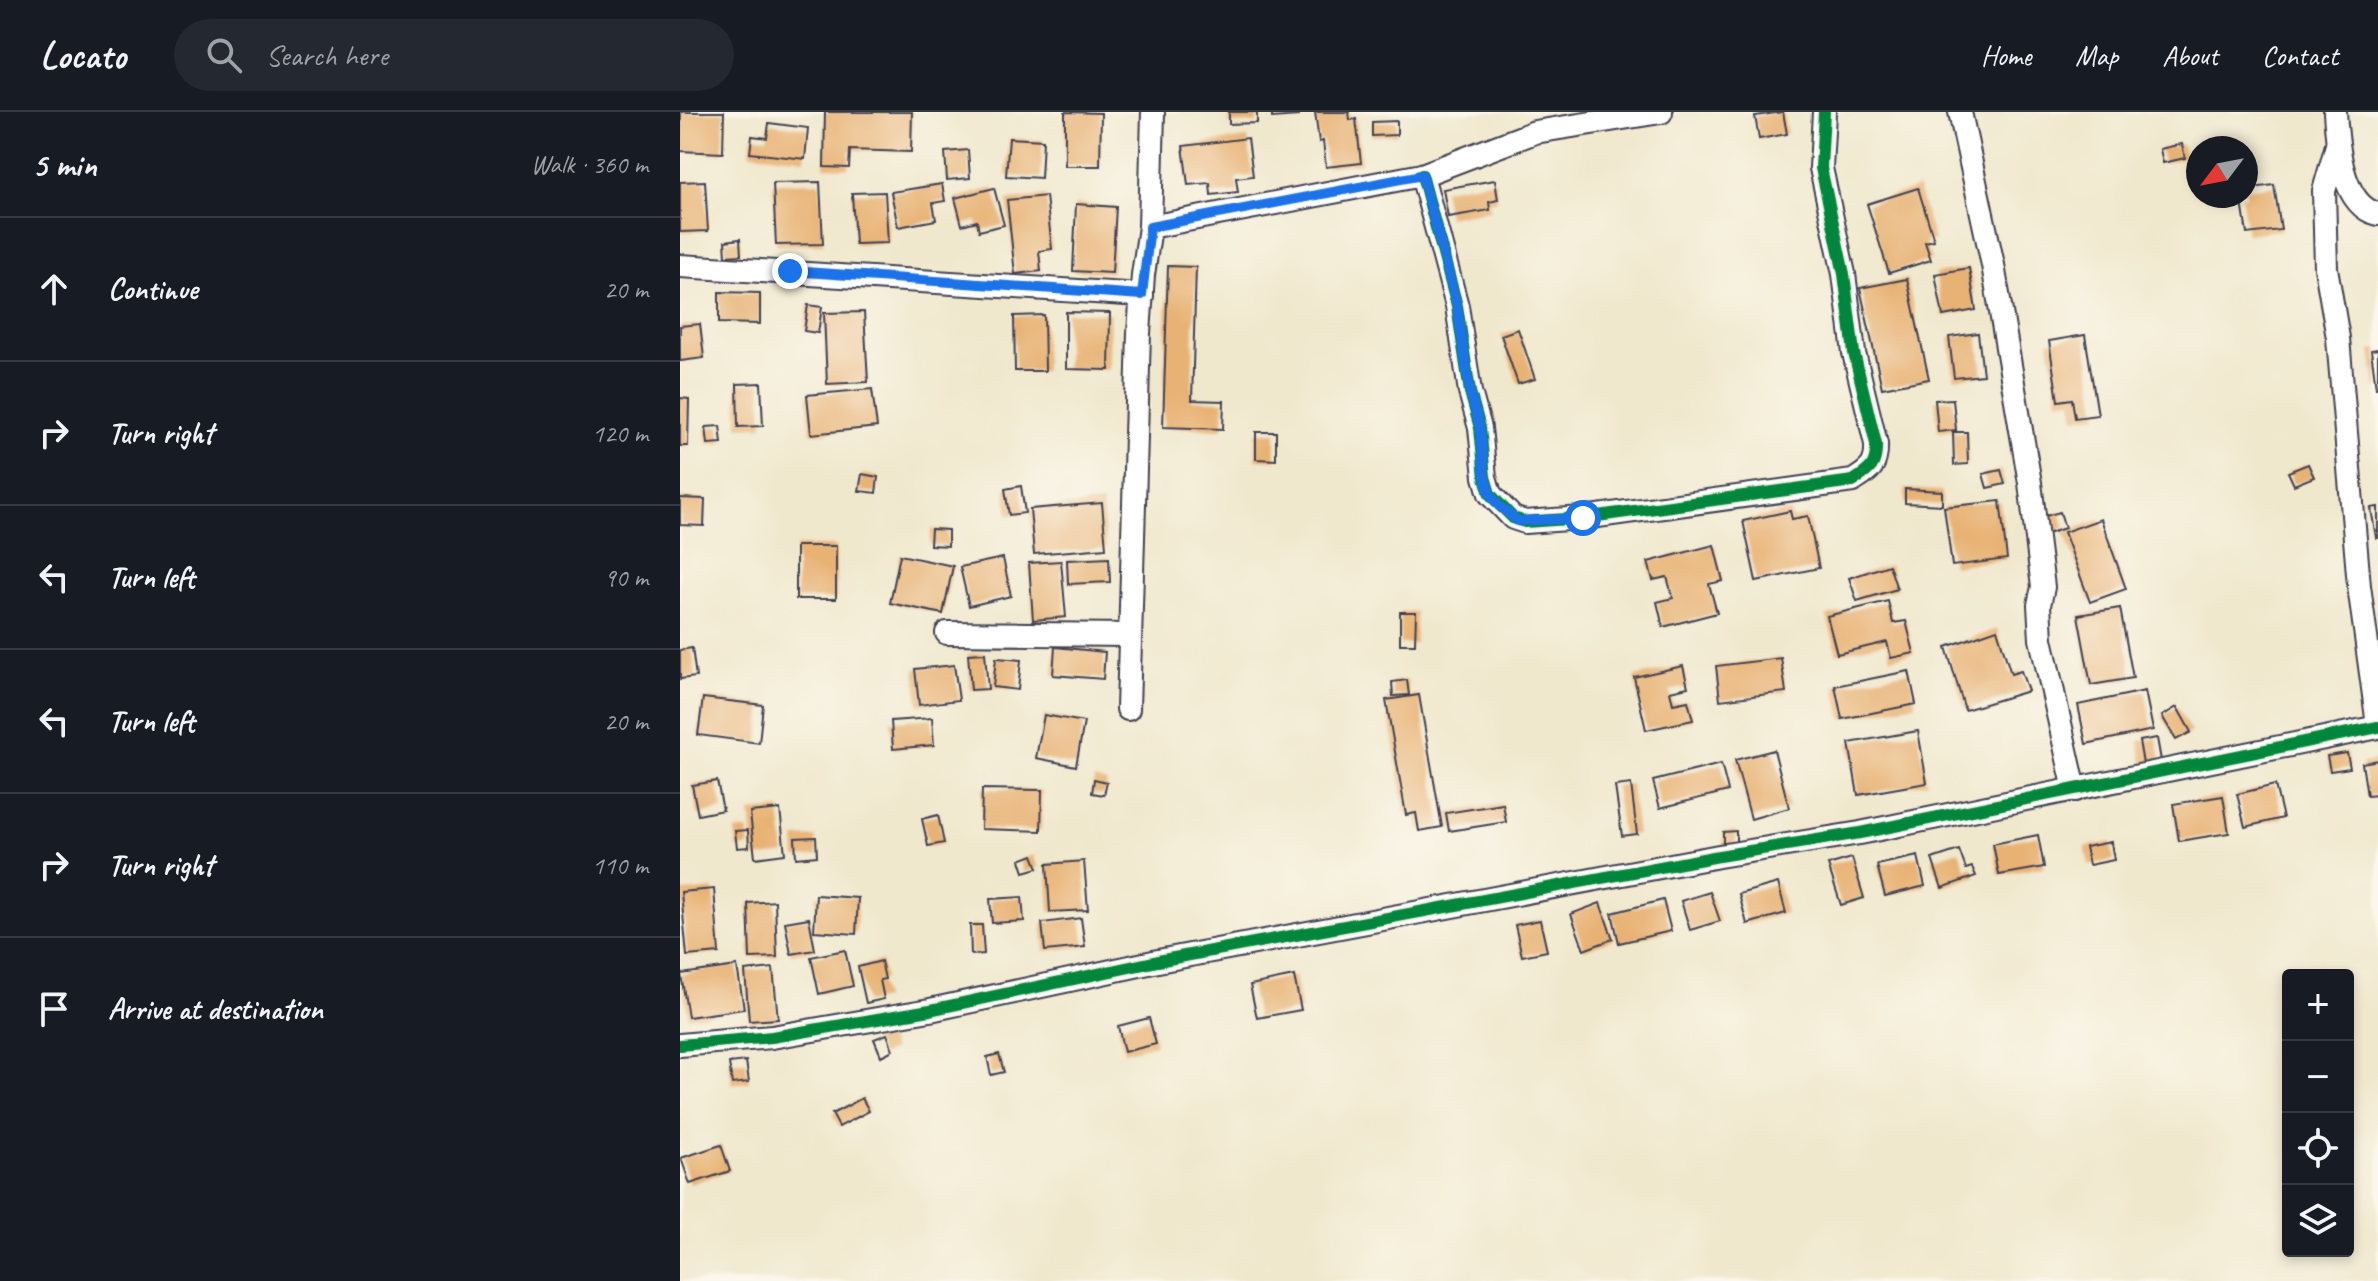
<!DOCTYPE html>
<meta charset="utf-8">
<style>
body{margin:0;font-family:Caveat,sans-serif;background:#242831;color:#f1f3f6}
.controls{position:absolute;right:24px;bottom:24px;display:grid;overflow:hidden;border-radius:8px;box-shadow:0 4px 12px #0003}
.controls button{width:72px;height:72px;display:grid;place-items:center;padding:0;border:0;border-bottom:2px solid #363941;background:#171b24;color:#f1f3f6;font:40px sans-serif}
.compass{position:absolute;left:1506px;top:24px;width:72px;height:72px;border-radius:50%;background:#171b24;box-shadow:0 4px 12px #0003;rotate:238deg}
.stop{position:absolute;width:24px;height:24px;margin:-18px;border:6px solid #1a73e8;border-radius:50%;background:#fff}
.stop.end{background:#1a73e8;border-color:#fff;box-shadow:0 2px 8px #0008}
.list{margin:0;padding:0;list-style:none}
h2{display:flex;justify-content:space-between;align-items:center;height:104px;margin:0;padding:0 32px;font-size:34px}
h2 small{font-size:26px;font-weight:400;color:#9ea1a6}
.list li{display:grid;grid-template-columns:52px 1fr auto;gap:24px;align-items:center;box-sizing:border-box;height:144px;padding:0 32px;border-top:2px solid #363941}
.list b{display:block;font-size:30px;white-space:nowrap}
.list em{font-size:26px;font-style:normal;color:#9ea1a6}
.icon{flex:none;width:44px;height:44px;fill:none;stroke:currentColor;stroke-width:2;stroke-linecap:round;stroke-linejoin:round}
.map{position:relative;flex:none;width:1698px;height:1169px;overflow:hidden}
header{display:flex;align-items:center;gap:48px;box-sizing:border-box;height:112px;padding:0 40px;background:#171b24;border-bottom:2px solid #363941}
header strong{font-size:38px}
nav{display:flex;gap:44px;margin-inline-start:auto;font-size:28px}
.search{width:560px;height:72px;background:#242831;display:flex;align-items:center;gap:20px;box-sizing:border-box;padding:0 28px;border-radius:44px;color:#9ea1a6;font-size:30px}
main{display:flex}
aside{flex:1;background:#171b24}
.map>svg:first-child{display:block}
</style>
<header>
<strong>Locato</strong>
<div class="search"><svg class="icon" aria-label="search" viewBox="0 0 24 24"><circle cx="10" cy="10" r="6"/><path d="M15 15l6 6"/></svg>Search here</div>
<nav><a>Home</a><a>Map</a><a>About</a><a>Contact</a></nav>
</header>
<main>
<aside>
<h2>5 min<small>Walk · 360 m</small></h2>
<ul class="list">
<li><svg class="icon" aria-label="ahead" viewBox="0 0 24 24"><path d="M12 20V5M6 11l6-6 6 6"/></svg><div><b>Continue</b></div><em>20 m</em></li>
<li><svg class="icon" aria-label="right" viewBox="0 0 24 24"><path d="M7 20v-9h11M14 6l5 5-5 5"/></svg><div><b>Turn right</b></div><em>120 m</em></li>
<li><svg class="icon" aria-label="left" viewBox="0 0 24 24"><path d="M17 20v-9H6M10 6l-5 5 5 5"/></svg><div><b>Turn left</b></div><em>90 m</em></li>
<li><svg class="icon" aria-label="left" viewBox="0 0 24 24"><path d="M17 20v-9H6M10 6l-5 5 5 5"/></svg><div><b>Turn left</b></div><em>20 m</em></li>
<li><svg class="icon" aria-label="right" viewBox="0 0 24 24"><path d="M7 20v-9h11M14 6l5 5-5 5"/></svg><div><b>Turn right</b></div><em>110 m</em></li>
<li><svg class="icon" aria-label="arrive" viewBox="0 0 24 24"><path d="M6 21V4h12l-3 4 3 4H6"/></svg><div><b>Arrive at destination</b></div></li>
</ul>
</aside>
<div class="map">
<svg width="1698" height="1169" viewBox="0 0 1698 1169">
<rect width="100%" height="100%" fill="#fbf7ec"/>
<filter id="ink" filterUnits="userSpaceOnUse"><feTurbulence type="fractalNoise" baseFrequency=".0125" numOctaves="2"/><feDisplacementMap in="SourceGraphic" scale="16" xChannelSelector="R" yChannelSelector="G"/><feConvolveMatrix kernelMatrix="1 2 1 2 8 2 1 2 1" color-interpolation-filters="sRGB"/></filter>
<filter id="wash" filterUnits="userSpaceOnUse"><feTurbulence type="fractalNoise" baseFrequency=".006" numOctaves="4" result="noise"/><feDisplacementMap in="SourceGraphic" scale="32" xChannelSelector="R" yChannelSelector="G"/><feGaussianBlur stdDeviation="1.8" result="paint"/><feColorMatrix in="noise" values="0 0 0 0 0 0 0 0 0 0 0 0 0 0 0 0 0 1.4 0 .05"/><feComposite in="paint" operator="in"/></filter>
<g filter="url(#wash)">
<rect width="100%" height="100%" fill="#f0e8cd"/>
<g id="blocks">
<g fill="#e8b274">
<polygon points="1,0 44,0 43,41 0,39"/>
<polygon points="145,0 232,0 231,40 170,38 169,56 144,55"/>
<polygon points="385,0 421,1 420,54 385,54"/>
<polygon points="549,0 577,0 577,11 549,12"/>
<polygon points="592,0 617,0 618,4 592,6"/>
<polygon points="635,0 669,0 670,8 676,7 681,51 646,55 643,29 639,30"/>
<polygon points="1103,0 1107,22 1079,27 1075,4"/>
<polygon points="717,9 717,23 692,24 692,10"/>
<polygon points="89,11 128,16 125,47 70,41 72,24 87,26"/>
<polygon points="329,26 363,28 361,66 326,64"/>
<polygon points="568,26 573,64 556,66 558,80 531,83 530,71 508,73 503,34"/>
<polygon points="1502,32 1505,46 1483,51 1480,37"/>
<polygon points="288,38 290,66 267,68 265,40"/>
<polygon points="815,68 818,88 809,90 810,98 768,105 763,77"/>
<polygon points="25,69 28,119 0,120 0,70"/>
<polygon points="140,70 143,132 96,133 93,71"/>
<polygon points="262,72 265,89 253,91 256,108 218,115 211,80"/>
<polygon points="1594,73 1601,118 1567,122 1561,84 1566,84 1566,77"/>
<polygon points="314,76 324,113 299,119 297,109 282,113 275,86"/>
<polygon points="1238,76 1254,128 1245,130 1251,148 1209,161 1187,92"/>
<polygon points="205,80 208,131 175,132 172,81"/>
<polygon points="366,84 372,137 359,139 361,159 335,162 327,88"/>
<polygon points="396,92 436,95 432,161 393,159"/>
<polygon points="60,127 61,143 46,144 45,129"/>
<polygon points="488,154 516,155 512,288 544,289 543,317 483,315"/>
<polygon points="1289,156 1296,198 1263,204 1255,162"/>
<polygon points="1227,167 1249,267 1202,276 1180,176"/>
<polygon points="39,180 80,181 80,212 39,211"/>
<polygon points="128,193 142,195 138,221 124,219"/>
<polygon points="184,200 188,270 147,272 144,201"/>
<polygon points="386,200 430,201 429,258 386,257"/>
<polygon points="364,203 365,259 335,259 334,204"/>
<polygon points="20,212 24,246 0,249 0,214"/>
<polygon points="838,217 855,267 838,272 821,223"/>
<polygon points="1298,221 1303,263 1274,266 1269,225"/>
<polygon points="1405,223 1418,303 1395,306 1392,287 1378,289 1369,229"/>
<polygon points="1698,237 1698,276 1696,276 1691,238"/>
<polygon points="81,271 83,314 58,315 57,272"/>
<polygon points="192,277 197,315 131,322 127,283"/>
<polygon points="0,286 9,287 8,334 0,334"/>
<polygon points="1273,287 1276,318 1258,320 1255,288"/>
<polygon points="40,314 42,331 28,332 26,315"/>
<polygon points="576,320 596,320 596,348 576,347"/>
<polygon points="1273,320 1287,320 1288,352 1274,353"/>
<polygon points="1628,352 1634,365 1614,373 1608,360"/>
<polygon points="1321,358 1325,372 1307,376 1303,362"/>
<polygon points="182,362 198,365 196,381 179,379"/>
<polygon points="341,374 345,401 329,403 325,377"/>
<polygon points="1225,377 1262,379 1262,393 1225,391"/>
<polygon points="0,386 25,387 24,414 0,413"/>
<polygon points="1320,389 1327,447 1272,454 1264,395"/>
<polygon points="422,391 426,436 354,442 350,397"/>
<polygon points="1698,395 1698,426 1696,426 1691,396"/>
<polygon points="1110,399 1112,407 1128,404 1139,456 1076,469 1063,409"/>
<polygon points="1380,400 1385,416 1367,422 1362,405"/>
<polygon points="1421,407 1446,477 1410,490 1384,420"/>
<polygon points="251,417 268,418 268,434 250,433"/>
<polygon points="1034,433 1043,469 1029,472 1037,501 983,515 977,490 993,486 987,465 973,468 968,450"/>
<rect x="116" y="434" width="40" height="53"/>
<polygon points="220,443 273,454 263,502 210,491"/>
<polygon points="323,446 331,484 289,494 280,455"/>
<polygon points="429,446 430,470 388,472 387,448"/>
<polygon points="381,449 386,505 353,508 349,451"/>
<polygon points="1209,453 1217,477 1177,489 1169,466"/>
<polygon points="1208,489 1213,511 1226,509 1234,541 1211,546 1207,530 1157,542 1147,504"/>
<polygon points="1440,496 1453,566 1411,573 1398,503"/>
<polygon points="720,500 736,500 735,532 720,532"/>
<polygon points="1317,517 1331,562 1341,559 1348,579 1285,598 1266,535"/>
<polygon points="375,535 425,540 423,567 373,563"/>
<polygon points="12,536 16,565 0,567 0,538"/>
<polygon points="305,541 308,577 291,578 288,542"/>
<polygon points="316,546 341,548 338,578 313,575"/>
<polygon points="1101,546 1106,580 1040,588 1036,554"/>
<polygon points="274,553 279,588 239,593 235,557"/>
<polygon points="1003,554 1008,575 990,579 993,592 1008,589 1013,608 966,618 954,565"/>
<polygon points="1229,559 1236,592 1162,607 1155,574"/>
<polygon points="727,568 729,583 713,584 712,570"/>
<polygon points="1465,579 1473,618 1406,632 1398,593"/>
<polygon points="739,583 762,715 739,719 736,701 726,703 706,588"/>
<polygon points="23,586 83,593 79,631 18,623"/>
<polygon points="1497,595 1511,620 1496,628 1482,604"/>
<polygon points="364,603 404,610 396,654 356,646"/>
<polygon points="252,606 254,633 213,637 211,609"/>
<polygon points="1238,619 1247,671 1178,683 1169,631"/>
<polygon points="1477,626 1483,660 1465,663 1459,629"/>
<polygon points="1094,638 1109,696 1071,707 1055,648"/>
<polygon points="1667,641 1670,656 1650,659 1647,644"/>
<polygon points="1698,648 1698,683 1687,684 1682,651"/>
<polygon points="1041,652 1048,679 980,696 973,669"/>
<polygon points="414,667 427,670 424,683 412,681"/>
<polygon points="37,669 43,698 18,703 12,673"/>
<polygon points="951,672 957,722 942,724 935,674"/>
<polygon points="1595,673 1603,706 1565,715 1557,682"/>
<polygon points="302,677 362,678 361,719 301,717"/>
<polygon points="1543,684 1549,721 1499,729 1493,692"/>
<polygon points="823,692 826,710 769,719 766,701"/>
<polygon points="100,697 105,742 75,746 70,700"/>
<polygon points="258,703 264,731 248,734 242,707"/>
<polygon points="68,718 69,735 57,736 55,719"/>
<polygon points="1056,719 1056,736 1043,736 1043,720"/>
<polygon points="1358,723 1364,755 1319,763 1313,732"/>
<polygon points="136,725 137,744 116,746 115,726"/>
<polygon points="1431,730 1434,748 1409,753 1405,735"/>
<polygon points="1279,738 1286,757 1292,755 1296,764 1262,776 1252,747"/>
<polygon points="353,743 358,756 344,760 340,748"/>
<polygon points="1238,744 1245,774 1205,784 1197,753"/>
<polygon points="1172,746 1184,786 1161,793 1148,753"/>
<polygon points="404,749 408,798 370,800 367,752"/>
<polygon points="1098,771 1106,801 1067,812 1059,782"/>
<polygon points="34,777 39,841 7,844 1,780"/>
<polygon points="1030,780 1040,809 1010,818 1001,789"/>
<polygon points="136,783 178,786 176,822 134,819"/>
<polygon points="342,785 344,809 312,811 310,787"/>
<polygon points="983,788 991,819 939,831 932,801"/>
<polygon points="95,789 97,845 70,846 68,791"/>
<polygon points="920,791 933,827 904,838 891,802"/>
<polygon points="129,806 135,838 111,842 105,810"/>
<polygon points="401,806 405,835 365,839 362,811"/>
<polygon points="860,808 867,839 842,844 835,813"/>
<polygon points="290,813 302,813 304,842 291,843"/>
<polygon points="165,838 173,874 139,882 131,845"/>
<polygon points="201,849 205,867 200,868 204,887 186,891 178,855"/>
<polygon points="57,854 64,897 8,905 1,862"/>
<polygon points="93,856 98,907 69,909 65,859"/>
<polygon points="614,864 621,898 577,906 570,873"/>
<polygon points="469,906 476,932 444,940 438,914"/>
<polygon points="207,922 213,938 201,944 194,927"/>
<polygon points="319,942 324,960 311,963 307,945"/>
<polygon points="66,949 69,970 52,972 49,951"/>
<polygon points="182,986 189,999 159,1015 152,1002"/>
<polygon points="41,1033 50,1059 10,1072 1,1046"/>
</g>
</g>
</g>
<g filter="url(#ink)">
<use href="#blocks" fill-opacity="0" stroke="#414051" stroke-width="2"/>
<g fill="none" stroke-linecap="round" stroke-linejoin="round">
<defs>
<g id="minor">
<polyline points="1280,0 1313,153 1350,371 1363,475 1359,493 1361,527 1395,678"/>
<path d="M1655 0C1657 30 1661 94 1698 102"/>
<polyline points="1657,33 1644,79 1646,156 1658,226 1679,474 1698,613"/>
<path d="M742 63 777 194 790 280 800 316 805 365 810 382 833 406 845 410 903 406 1173 369C1191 358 1197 353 1196 332L1174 241 1164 162 1141 56 1144 0"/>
<polyline points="470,115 742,63 855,20 981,0"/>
<polyline points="0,154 462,183"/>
<polyline points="267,521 450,523"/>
<polyline points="448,597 459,221 463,163 470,115 473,0"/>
<polyline points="0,933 92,925 250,898 478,849 1039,744 1180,721 1698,615"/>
</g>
</defs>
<use href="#minor" stroke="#414051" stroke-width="26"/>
<use href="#minor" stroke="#fff" stroke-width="22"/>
<defs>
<g id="cycleway">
<path d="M742 63 777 194 790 280 800 316 805 365 810 382 833 406 845 410 903 406 1173 369C1191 358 1197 353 1196 332L1174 241 1164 162 1141 56 1144 0"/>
<polyline points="0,933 92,925 250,898 478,849 1039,744 1180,721 1698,615"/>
</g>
</defs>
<use href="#cycleway" stroke="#fbf7ec" stroke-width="17"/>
<use href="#cycleway" stroke="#00873e" stroke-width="12"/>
</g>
</g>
<g fill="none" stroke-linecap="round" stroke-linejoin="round" filter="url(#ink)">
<polyline stroke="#1a73e8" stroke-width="10" points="110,159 462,183 470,115 742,63 777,194 790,280 800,316 805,365 810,382 819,394 838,409 903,406"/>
</g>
</svg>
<div class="controls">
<button>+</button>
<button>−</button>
<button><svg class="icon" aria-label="locate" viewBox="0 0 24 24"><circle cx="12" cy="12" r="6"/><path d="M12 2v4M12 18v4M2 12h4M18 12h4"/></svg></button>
<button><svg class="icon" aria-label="layers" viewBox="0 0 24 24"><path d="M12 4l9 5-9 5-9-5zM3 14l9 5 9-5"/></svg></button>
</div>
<svg class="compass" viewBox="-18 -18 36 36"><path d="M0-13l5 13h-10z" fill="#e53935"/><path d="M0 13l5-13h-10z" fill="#9ea1a6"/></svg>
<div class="stop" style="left:903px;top:406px"></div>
<div class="stop end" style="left:110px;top:159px"></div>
</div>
</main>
